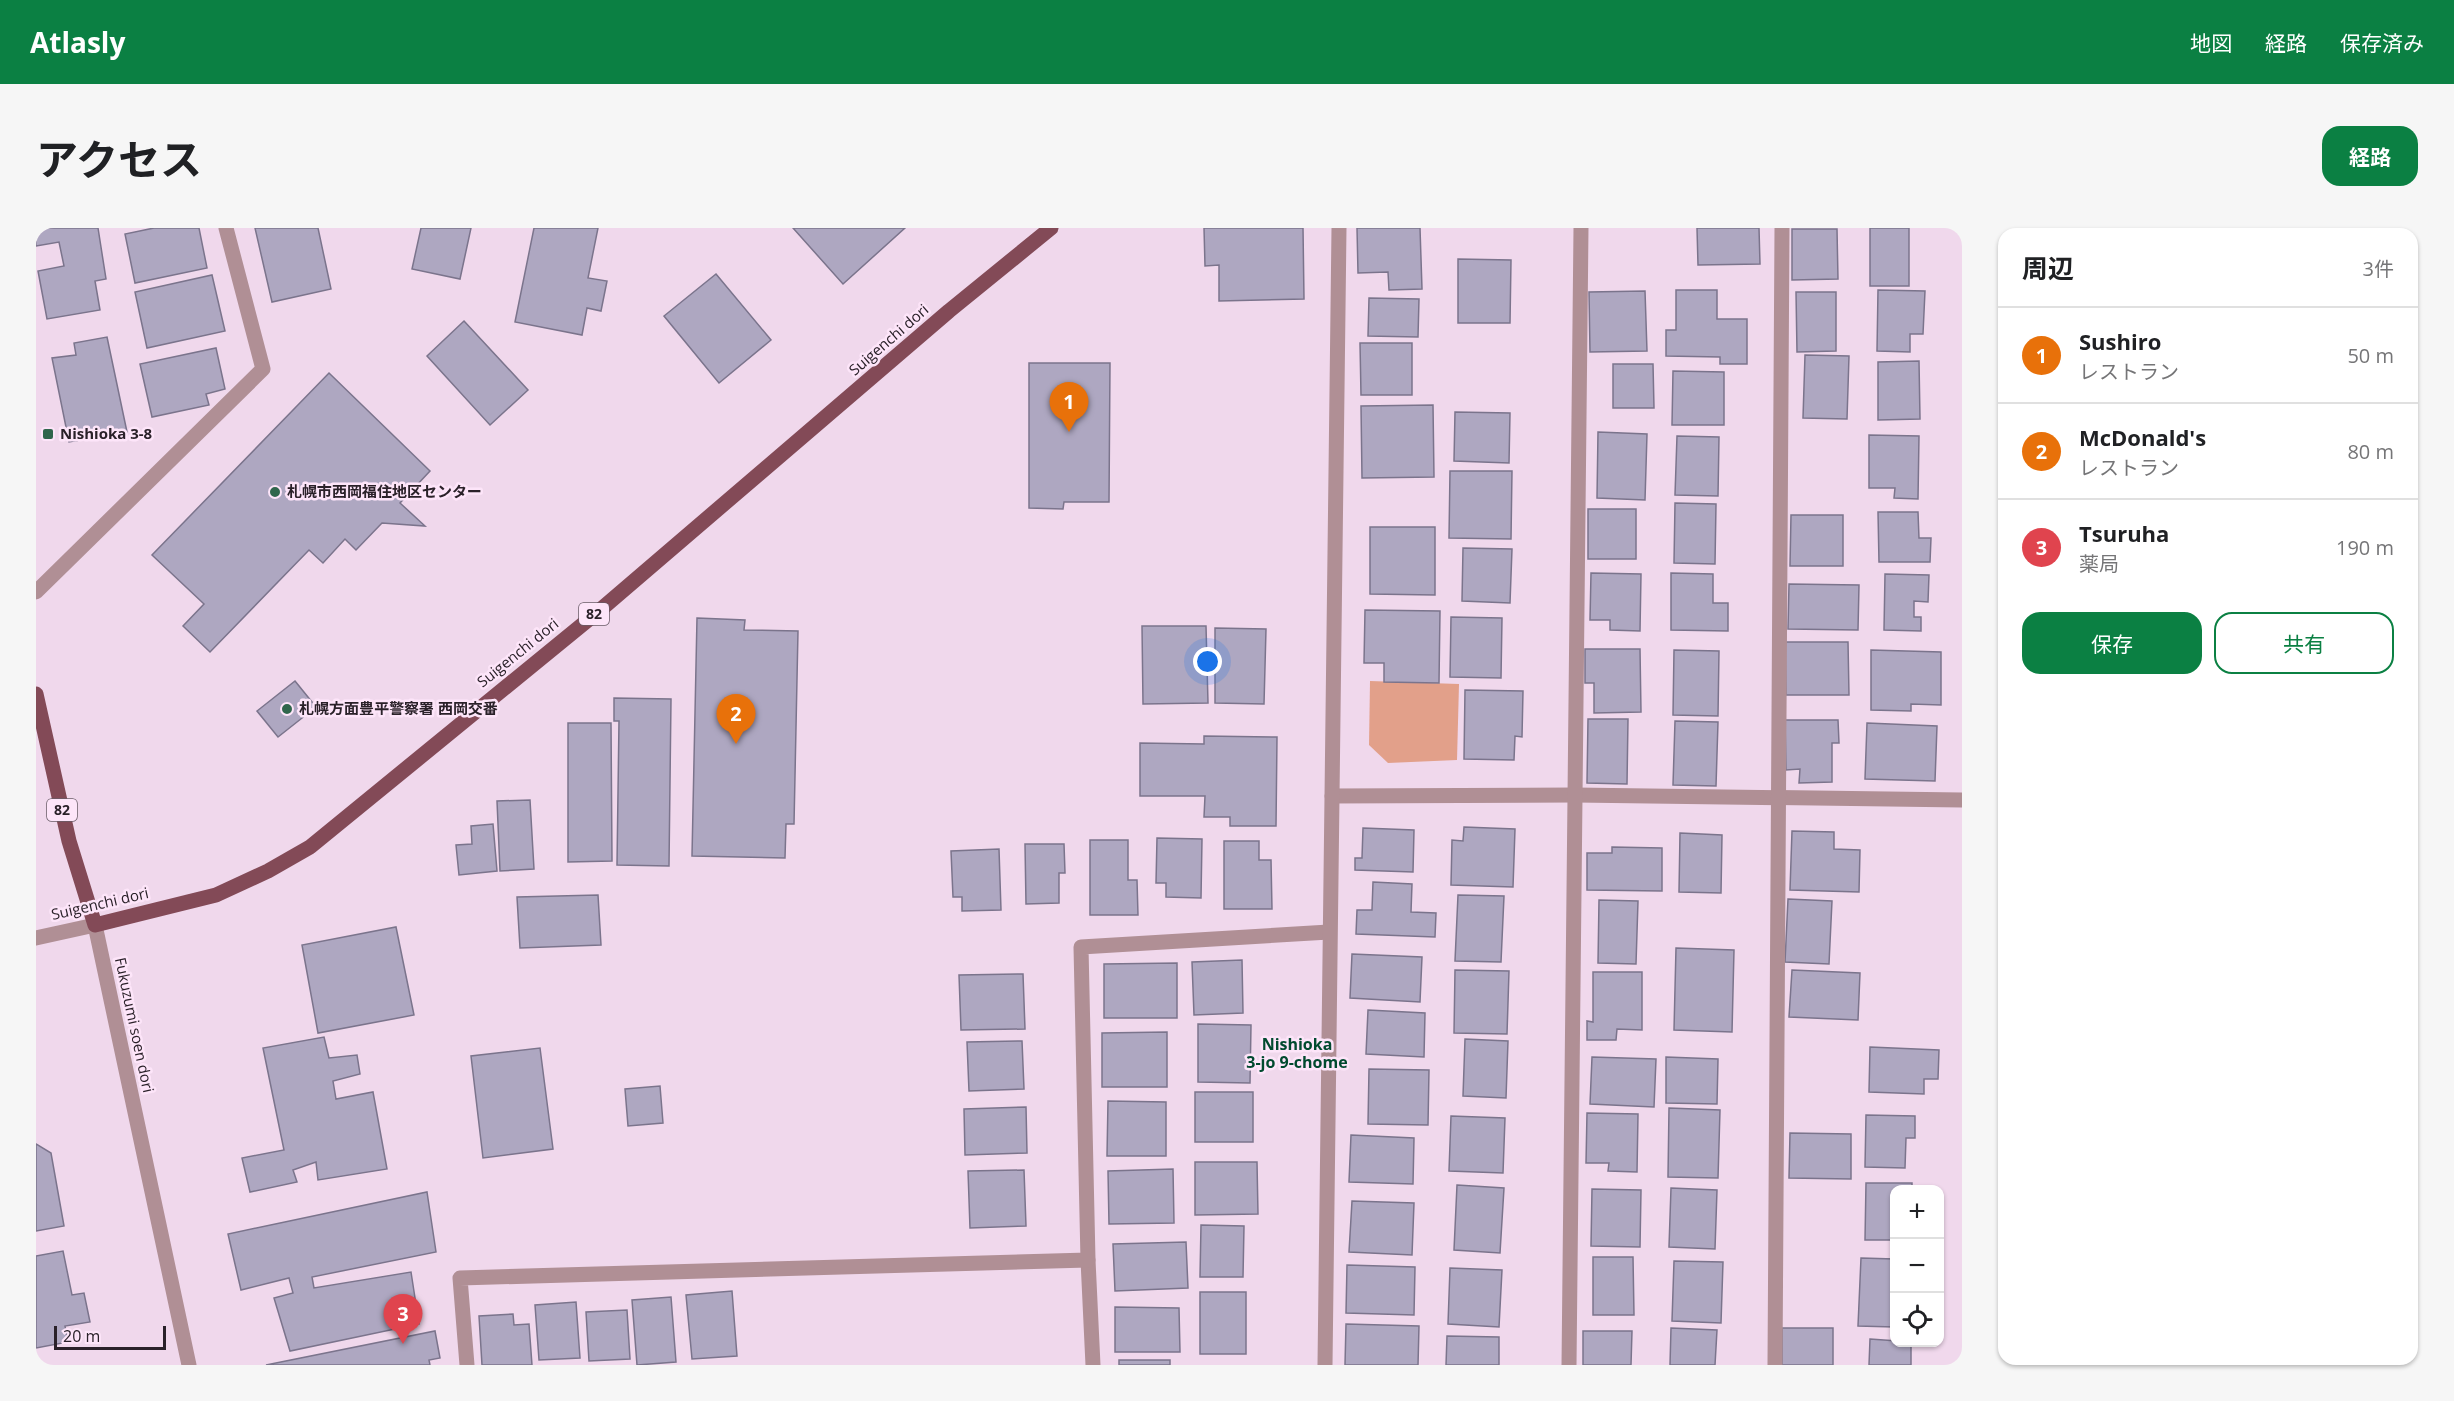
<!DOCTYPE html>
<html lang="ja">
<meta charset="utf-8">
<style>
body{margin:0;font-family:"Open Sans","Noto Sans JP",sans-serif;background:#f6f6f6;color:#202124}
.controls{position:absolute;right:18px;bottom:18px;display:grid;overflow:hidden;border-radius:12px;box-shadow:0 2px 4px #0004}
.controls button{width:54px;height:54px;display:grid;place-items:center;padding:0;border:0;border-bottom:2px solid #e0e0e0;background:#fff;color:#202124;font:30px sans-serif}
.scale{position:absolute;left:18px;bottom:15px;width:112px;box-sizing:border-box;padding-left:6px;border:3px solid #2a2129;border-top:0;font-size:16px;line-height:21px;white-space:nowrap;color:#2a2129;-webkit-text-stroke:4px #fde5f9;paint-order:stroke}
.you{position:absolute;left:1172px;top:434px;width:21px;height:21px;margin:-15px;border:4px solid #fff;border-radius:50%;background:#1a73e8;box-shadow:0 0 0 9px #1a73e833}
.badge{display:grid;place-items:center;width:39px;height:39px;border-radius:50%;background:#0b8043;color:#fff;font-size:20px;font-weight:700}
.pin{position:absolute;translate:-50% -50px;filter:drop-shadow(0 2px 3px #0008)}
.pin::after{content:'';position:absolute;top:32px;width:21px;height:18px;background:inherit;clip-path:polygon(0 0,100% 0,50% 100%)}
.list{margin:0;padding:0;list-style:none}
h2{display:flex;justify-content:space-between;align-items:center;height:78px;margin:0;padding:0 24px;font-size:26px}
h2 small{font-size:20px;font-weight:400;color:#757577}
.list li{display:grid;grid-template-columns:39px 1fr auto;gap:18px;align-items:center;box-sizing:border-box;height:96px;padding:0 24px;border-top:2px solid #e0e0e0}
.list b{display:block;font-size:22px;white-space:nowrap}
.list p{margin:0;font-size:20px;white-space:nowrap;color:#757577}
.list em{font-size:20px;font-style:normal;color:#757577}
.actions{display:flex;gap:12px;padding:18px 24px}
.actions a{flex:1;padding:14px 0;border:2px solid #0b8043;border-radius:18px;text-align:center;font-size:21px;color:#0b8043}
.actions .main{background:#0b8043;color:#fff}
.icon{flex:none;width:33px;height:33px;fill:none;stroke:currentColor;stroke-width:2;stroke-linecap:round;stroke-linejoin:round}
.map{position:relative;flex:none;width:1926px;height:1137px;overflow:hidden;border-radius:18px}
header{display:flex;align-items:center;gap:36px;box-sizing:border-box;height:84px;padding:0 30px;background:#0b8043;color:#fff}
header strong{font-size:28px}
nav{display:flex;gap:33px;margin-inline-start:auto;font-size:21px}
.intro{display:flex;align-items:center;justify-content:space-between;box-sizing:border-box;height:144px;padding:0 36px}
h1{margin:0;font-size:42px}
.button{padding:15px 27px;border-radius:18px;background:#0b8043;color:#fff;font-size:21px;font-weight:700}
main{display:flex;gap:36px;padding:0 36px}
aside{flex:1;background:#fff;border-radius:18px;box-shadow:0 2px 4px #0004}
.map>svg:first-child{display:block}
</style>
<header>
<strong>Atlasly</strong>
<nav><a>地図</a><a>経路</a><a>保存済み</a></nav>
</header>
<div class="intro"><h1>アクセス</h1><a class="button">経路</a></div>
<main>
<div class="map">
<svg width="1926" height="1137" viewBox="0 0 1926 1137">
<rect width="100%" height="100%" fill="#f0d8ec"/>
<polygon fill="#e2a08a" points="1334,453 1423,456 1421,532 1352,535 1333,517"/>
<g fill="#aea7c1" stroke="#7b748c" stroke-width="1.5">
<polygon points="0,0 62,0 70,51 59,53 64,82 11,91 2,43 28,38 23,14 0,18"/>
<polygon points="118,0 163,0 171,40 99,55 89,6"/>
<polygon points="219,0 282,0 295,61 236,74"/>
<polygon points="385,0 435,0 424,51 376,41"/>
<polygon points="498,0 562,0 552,50 571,53 565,83 551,80 546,107 479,94"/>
<polygon points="757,0 869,0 807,56"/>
<polygon points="1168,0 1267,0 1268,71 1183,73 1183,37 1169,38"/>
<polygon points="1321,0 1384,0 1386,61 1353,62 1352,44 1322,45"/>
<polygon points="1661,0 1723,0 1724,36 1662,37"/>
<rect x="1834" y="0" width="39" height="58"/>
<polygon points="1756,1 1801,1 1802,51 1756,52"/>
<polygon points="1422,31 1475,32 1474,95 1422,95"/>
<polygon points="680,46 735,112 683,155 628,88"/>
<polygon points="176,47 189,103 111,120 99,64"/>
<polygon points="1640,62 1681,62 1681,91 1711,91 1711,136 1684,136 1684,129 1630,128 1630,102 1640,102"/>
<polygon points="1842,62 1889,63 1887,106 1874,106 1874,124 1841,123"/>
<polygon points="1609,63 1611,123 1554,124 1553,64"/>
<polygon points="1760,64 1800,64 1800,123 1761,124"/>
<polygon points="1333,70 1383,71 1382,109 1332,108"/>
<polygon points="428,93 492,162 454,197 391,128"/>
<polygon points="71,109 91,204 33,214 16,130 40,127 38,115"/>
<polygon points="1324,115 1376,115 1376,167 1325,167"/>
<polygon points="180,120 189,161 170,166 173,177 116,189 104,136"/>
<polygon points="1769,127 1813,128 1811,191 1767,190"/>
<polygon points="1883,133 1884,191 1842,192 1842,134"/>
<polygon points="993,135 1074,135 1073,274 1028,274 1027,281 993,280"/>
<polygon points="1577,136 1617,136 1618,180 1577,180"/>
<polygon points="1637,143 1688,144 1688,197 1636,197"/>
<polygon points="293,145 394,243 364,275 389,298 346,295 320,322 309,311 287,335 273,322 174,424 147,398 168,376 116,327"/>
<polygon points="1397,177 1398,249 1326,250 1325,178"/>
<polygon points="1419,184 1474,185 1473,235 1418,233"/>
<polygon points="1562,204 1611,206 1609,272 1561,270"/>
<polygon points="1833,207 1883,208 1882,271 1858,270 1859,260 1833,260"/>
<polygon points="1641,208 1683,209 1682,268 1639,267"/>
<polygon points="1414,243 1476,243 1475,311 1413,310"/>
<polygon points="1639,275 1680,276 1679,336 1638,335"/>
<rect x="1552" y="281" width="48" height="50"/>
<polygon points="1842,284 1882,284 1883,310 1895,310 1894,334 1843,334"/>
<polygon points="1755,287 1807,287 1807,338 1754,338"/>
<polygon points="1334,299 1399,299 1399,367 1334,366"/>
<polygon points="1427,320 1476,321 1474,375 1426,373"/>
<polygon points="1555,345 1605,346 1604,403 1574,402 1574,392 1554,392"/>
<polygon points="1635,345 1677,346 1677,375 1692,375 1692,403 1635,402"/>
<polygon points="1849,346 1893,347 1892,374 1878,373 1878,389 1885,389 1885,403 1848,402"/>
<polygon points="1753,356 1823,357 1822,402 1752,401"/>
<polygon points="1329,382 1404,383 1403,455 1348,454 1348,435 1328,435"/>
<polygon points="1415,389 1466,390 1465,450 1414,449"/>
<polygon points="661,390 709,392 708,402 762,403 758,596 750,596 749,630 656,628"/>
<polygon points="1106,398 1170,398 1172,475 1107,476"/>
<polygon points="1179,400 1230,401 1228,476 1179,475"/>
<polygon points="1749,414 1812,414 1813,467 1750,467"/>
<polygon points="1549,421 1604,421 1605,484 1558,485 1558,455 1549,455"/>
<polygon points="1638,422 1683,423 1682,488 1637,487"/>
<polygon points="1835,422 1905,424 1905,477 1875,476 1875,483 1835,482"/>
<polygon points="259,453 280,479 242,509 221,483"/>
<polygon points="1429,462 1487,463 1486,509 1479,508 1478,532 1428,531"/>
<polygon points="578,470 635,471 633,638 581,637 583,493 578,493"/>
<polygon points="1552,491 1592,491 1591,556 1551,555"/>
<polygon points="1749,492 1802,492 1803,515 1796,515 1796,554 1763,555 1764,541 1750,542"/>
<polygon points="1639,493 1682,494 1680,558 1637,557"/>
<polygon points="532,495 575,495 576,633 532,634"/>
<polygon points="1831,495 1901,498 1899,553 1829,551"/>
<polygon points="1168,508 1241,509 1240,598 1194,598 1194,589 1168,589 1169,568 1104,568 1104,515 1168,516"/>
<polygon points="494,572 498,641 464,643 461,573"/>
<polygon points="457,596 461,643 423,647 420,617 436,616 435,598"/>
<polygon points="1428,599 1479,601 1477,659 1415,657 1416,612 1427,613"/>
<polygon points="1327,600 1378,602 1377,644 1319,642 1319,630 1326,630"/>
<polygon points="1756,603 1798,604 1798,621 1824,622 1823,664 1754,662"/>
<polygon points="1644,605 1686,607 1685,665 1643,664"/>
<polygon points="1121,610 1166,611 1165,670 1130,669 1130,655 1120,655"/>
<polygon points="1054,612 1092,612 1092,652 1101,652 1102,687 1054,687"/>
<polygon points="1188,613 1223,613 1223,632 1235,632 1236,681 1188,681"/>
<polygon points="989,616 1028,616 1029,645 1023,645 1023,675 990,676"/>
<polygon points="1576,619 1626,620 1626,663 1551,662 1551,625 1576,625"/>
<polygon points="963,621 965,682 926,683 926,669 917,669 915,623"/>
<polygon points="1337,654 1376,656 1375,684 1400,685 1399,709 1320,706 1321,682 1336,682"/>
<polygon points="562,667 565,717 484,720 481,669"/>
<polygon points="1422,667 1468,668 1465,734 1419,733"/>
<polygon points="1752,671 1796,673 1793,736 1749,734"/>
<polygon points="1563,672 1602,673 1600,736 1562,735"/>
<polygon points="360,699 378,787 282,805 266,717"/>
<polygon points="1640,720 1698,722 1696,804 1638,802"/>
<polygon points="1316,726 1386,729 1384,774 1314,770"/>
<polygon points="1206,732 1207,785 1158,787 1156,734"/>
<polygon points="1141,735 1141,790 1068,790 1068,736"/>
<polygon points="1419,742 1473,743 1471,806 1418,805"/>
<polygon points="1756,742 1824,745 1822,792 1753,789"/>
<polygon points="1557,744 1606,744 1606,802 1581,801 1580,812 1551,812 1551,793 1557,794"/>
<polygon points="987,746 989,801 925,802 923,747"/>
<polygon points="1332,782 1389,785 1388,829 1330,826"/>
<polygon points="1162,796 1215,797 1214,855 1162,854"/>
<polygon points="1131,804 1131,859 1066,859 1066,805"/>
<polygon points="288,809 293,830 321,827 324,846 297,853 300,871 337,864 351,941 282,952 280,934 257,942 261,954 214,964 206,930 248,922 227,820"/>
<polygon points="1429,811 1472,813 1470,870 1427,868"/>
<polygon points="986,813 988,861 933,863 931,814"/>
<polygon points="1834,819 1903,822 1902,851 1888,851 1888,866 1833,864"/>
<polygon points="504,820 517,921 447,930 435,828"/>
<polygon points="1556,829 1620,831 1618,879 1554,876"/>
<polygon points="1630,829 1682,831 1681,876 1630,875"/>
<polygon points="1333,841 1393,842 1392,897 1332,896"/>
<polygon points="624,858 627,895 592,898 589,861"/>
<rect x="1159" y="864" width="58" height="50"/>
<polygon points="1072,873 1130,874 1130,928 1071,928"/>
<polygon points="990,879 991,925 929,927 928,881"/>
<polygon points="1633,880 1684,882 1682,950 1632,949"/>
<polygon points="1551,885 1602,886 1601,944 1572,943 1573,935 1550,935"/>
<polygon points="1830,887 1879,888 1879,910 1870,910 1869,940 1829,939"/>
<polygon points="1415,888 1469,890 1467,945 1413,943"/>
<polygon points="1754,905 1815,906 1815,951 1753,950"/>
<polygon points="1315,907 1378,910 1377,956 1313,954"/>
<polygon points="0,916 15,925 28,998 0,1003"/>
<polygon points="1159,934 1221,934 1222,986 1159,987"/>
<polygon points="1137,941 1138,995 1073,996 1072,943"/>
<polygon points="988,942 990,998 934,1000 932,943"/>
<polygon points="1830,955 1876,955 1876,962 1858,962 1858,1012 1829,1012"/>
<polygon points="1421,957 1468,960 1464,1025 1418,1022"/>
<polygon points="1635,960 1681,962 1679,1021 1633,1019"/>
<polygon points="1556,961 1605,962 1604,1019 1555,1018"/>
<polygon points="391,964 400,1024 276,1049 278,1060 375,1044 383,1096 254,1123 238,1070 257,1065 253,1050 205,1062 192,1006"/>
<polygon points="1316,973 1378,975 1376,1027 1313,1024"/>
<polygon points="1165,997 1208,998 1207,1049 1164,1049"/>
<polygon points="1150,1014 1152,1060 1079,1063 1077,1016"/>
<polygon points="27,1023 36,1067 48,1065 54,1094 29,1098 32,1114 0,1120 0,1028"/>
<polygon points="1557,1029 1597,1029 1598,1087 1557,1087"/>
<polygon points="1825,1030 1858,1031 1858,1099 1822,1098"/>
<polygon points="1638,1033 1687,1034 1685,1095 1636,1093"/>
<polygon points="1311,1037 1379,1039 1378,1087 1310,1085"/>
<polygon points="1414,1040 1466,1042 1463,1099 1412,1096"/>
<polygon points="696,1063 701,1128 656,1131 650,1067"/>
<rect x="1164" y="1064" width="46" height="62"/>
<polygon points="635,1069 640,1134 601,1137 596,1072"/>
<polygon points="540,1074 544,1130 503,1132 499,1077"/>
<polygon points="1079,1079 1143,1080 1144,1124 1079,1124"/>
<polygon points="591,1082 594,1131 553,1133 550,1084"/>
<polygon points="477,1086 478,1097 493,1096 496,1137 446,1137 443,1088"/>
<polygon points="1310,1096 1383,1098 1382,1137 1309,1137"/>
<polygon points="1635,1100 1681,1102 1679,1137 1634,1137"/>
<rect x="1746" y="1100" width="51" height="37"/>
<polygon points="399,1103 404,1130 393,1132 394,1137 230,1137"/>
<polygon points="1547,1103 1596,1103 1595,1137 1547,1137"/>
<polygon points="1411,1108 1463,1109 1463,1137 1410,1137"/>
<polygon points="1834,1111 1875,1114 1875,1137 1833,1137"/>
<rect x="1083" y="1132" width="51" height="5"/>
</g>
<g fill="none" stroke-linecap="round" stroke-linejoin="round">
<g stroke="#b08f95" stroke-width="15">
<polyline points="0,364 227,141 190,0"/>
<polyline points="1296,568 1539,567 1926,572"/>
<polyline points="1052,1032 1057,1137"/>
<polyline points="431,1137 424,1050 1052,1032 1045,719 1293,704"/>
<polyline points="1289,1137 1303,0"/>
<polyline points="1533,1137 1545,0"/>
<polyline points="1739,1137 1746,0"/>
</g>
<polyline stroke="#b08f95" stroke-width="15" points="0,710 59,697 153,1137"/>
<polyline stroke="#834a57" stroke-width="15" points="0,466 33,613 59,697 180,667 232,643 274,619 563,383 913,83 1015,0"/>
</g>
<g fill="#30664c" stroke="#fde5f9" stroke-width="2">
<rect x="6" y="200" width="12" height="12" rx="3"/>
<circle cx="239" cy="264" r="6"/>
<circle cx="251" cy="481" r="6"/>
</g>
<g text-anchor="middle" stroke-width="5" stroke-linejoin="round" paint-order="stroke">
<g fill="#fde5f9" stroke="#695c67" stroke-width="1.5">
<rect x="543" y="375" width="30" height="22" rx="4.5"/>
<rect x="11" y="571" width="30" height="22" rx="4.5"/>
</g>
<g font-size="14" font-weight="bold" fill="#2a2129">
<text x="558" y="391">82</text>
<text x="26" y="587">82</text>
</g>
<g font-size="15" fill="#2a2129" stroke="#fde5f9">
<text transform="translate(853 112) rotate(-41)" y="5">Suigenchi dori</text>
<text transform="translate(482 425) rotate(-39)" y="5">Suigenchi dori</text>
<text transform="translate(64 676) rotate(-13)" y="5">Suigenchi dori</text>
<text transform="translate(98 797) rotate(78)" y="5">Fukuzumi soen dori</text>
</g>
<g font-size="15" font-weight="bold" fill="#2a2129" stroke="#fde5f9" text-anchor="start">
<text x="24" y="211">Nishioka 3-8</text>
<text x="251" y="269">札幌市西岡福住地区センター</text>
<text x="263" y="486">札幌方面豊平警察署 西岡交番</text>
</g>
<g font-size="16" font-weight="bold" fill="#014a2f" stroke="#fde5f9">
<text x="1261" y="822">Nishioka<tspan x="1261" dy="18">3-jo 9-chome</tspan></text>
</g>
</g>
</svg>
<div class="controls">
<button>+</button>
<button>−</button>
<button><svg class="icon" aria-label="locate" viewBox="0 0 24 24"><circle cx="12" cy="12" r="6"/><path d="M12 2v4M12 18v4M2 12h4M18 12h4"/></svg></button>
</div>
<div class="scale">20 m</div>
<div class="you"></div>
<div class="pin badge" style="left:1033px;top:204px;background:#e8710a">1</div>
<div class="pin badge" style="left:700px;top:516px;background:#e8710a">2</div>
<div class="pin badge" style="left:367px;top:1116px;background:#e0444e">3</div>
</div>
<aside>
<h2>周辺<small>3件</small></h2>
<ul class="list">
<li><span class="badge" style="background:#e8710a">1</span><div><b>Sushiro</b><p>レストラン</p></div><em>50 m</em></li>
<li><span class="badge" style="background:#e8710a">2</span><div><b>McDonald's</b><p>レストラン</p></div><em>80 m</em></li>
<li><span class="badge" style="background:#e0444e">3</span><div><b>Tsuruha</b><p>薬局</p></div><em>190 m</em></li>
</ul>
<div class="actions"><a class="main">保存</a><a>共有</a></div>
</aside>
</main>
